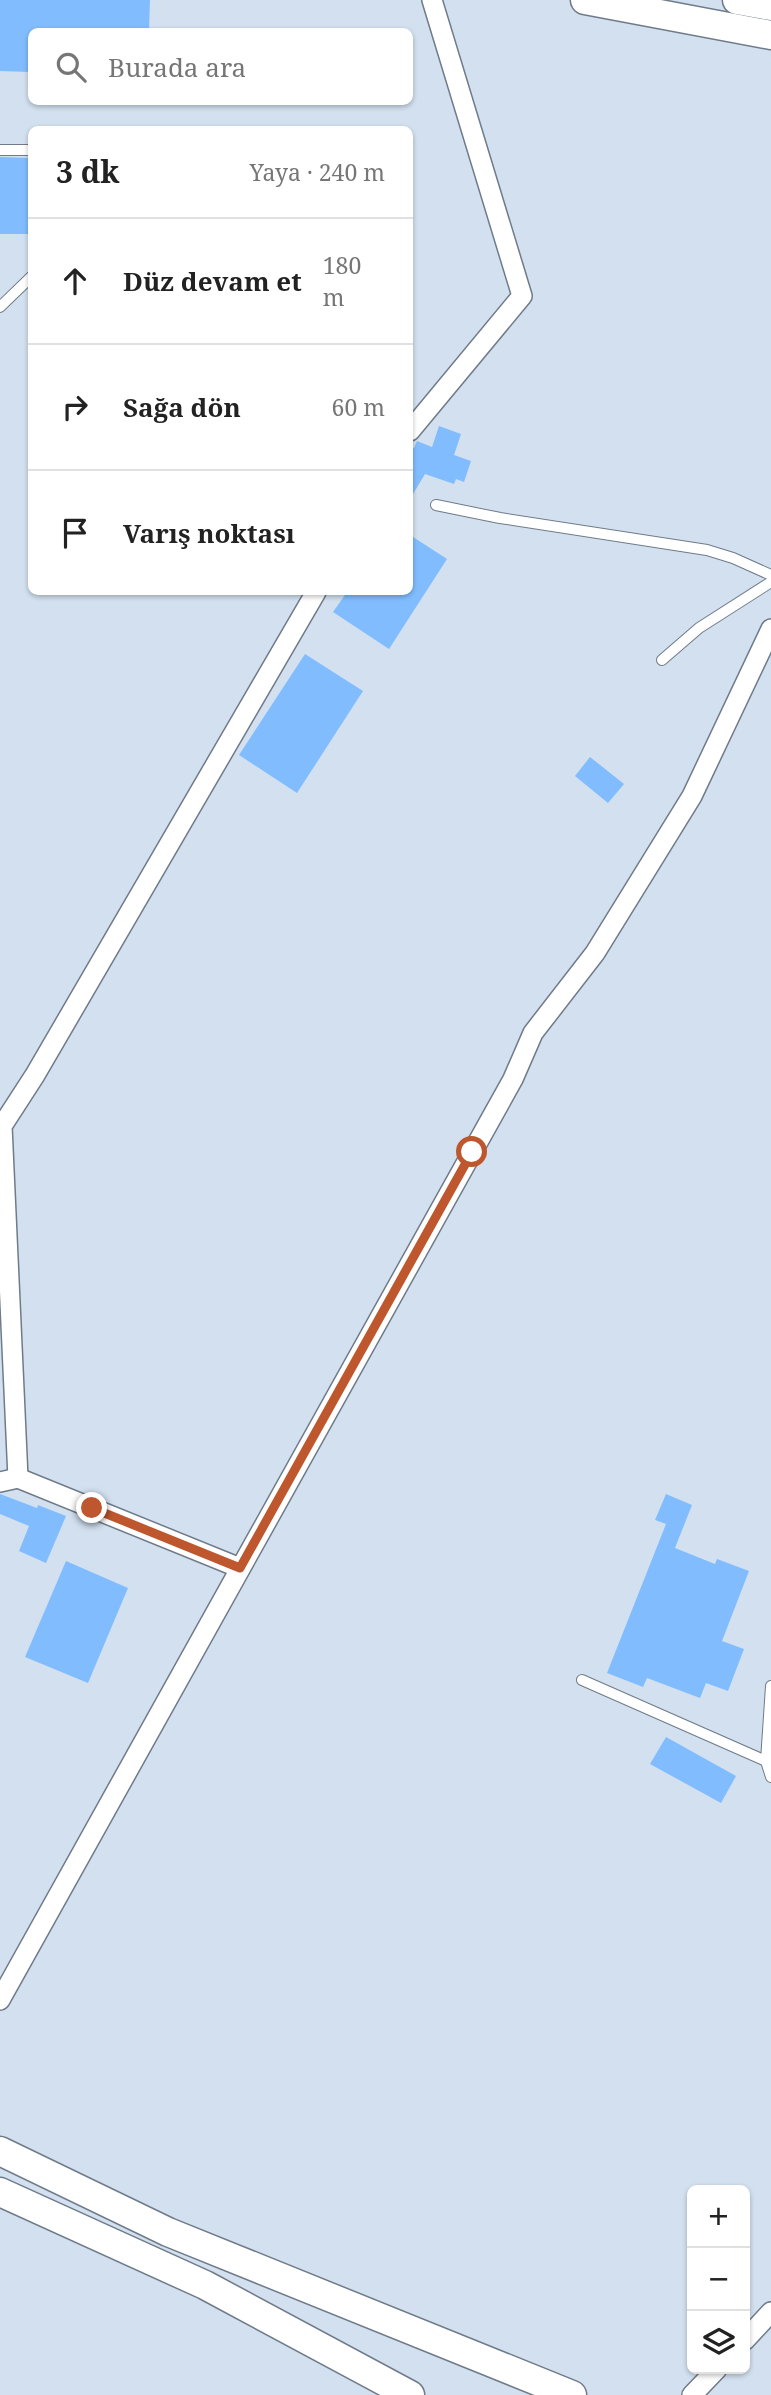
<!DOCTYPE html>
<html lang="tr">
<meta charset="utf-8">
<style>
body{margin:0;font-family:"Noto Serif",serif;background:#f2f2f2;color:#222}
.controls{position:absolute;right:21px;bottom:21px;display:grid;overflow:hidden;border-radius:10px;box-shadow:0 2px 5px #0004}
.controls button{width:63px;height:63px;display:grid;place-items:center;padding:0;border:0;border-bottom:2px solid #e0e0e0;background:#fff;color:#222;font:35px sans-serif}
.stop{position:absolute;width:21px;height:21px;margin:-16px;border:5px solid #be572e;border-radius:50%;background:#fff}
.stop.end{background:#be572e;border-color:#fff;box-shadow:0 2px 7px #0008}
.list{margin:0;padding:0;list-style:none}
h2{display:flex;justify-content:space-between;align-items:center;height:91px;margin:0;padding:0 28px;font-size:30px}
h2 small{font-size:23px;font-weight:400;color:#767676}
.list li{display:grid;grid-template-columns:46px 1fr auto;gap:21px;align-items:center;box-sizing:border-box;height:126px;padding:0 28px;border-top:2px solid #e0e0e0}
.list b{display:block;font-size:26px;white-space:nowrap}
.list em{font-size:23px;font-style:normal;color:#767676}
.icon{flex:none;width:38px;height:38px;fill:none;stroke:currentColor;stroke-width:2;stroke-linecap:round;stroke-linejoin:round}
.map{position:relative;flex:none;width:771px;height:2395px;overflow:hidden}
.search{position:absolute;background:#fff;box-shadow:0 2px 5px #0004;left:28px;top:28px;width:385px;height:77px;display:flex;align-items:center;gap:18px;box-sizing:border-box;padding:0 24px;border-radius:10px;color:#767676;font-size:26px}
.panel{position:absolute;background:#fff;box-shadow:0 2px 5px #0004;left:28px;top:126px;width:385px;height:469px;border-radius:10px}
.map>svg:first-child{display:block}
</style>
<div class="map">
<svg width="771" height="2395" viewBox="0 0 771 2395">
<rect width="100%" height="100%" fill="#d2e0ef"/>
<g fill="#81bdfe">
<polygon points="0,0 150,0 149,32 32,32 29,72 0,71"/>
<polygon points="0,157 32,158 32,234 0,234"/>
<polygon points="439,426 461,434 454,455 471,461 464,482 456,479 454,484 425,474 410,499 410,446 414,448 417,441 432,447"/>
<polygon points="410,535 447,559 389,649 333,612 347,592 410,592"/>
<polygon points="305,654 363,691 297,793 239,755"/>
<polygon points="590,757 624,784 608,803 575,776"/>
<polygon points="0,1494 37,1508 38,1505 66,1516 46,1563 19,1551 29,1526 0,1514"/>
<polygon points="666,1494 692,1505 675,1548 715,1564 717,1559 749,1571 722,1641 744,1649 728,1691 706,1683 700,1698 647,1678 643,1687 607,1673 666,1524 655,1520"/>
<polygon points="66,1561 128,1588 88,1683 25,1657"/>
<polygon points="666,1737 736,1776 721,1803 650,1764"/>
</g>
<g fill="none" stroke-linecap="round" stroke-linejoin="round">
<defs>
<g id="service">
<polyline points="0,150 32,150"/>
<polyline points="0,307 32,276"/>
<polyline points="436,505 500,518 707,550 733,558 771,575"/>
<polyline points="662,660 699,628 771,582"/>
<polyline points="582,1680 766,1761"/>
<polyline points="771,1686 766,1761 771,1777"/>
</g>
<g id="minor">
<polyline points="410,431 522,296 432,0"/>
<polyline points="18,1478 2,1126 35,1075 316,592"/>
<polyline points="0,1482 18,1478 240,1568"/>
<polyline points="0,2000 513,1079 533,1033 595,953 692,796 771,629"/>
<polyline points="745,2340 771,2312"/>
<polyline points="692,2395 717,2369"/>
</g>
<g id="secondary">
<polyline points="585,0 771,35"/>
<polyline points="737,0 771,6"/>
<polyline points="0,2151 168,2232 572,2395"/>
<polyline points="0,2192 205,2285 410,2395"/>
</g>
</defs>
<use href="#service" stroke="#6f7b89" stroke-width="12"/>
<use href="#minor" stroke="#6f7b89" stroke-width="22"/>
<use href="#secondary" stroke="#6f7b89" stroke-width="31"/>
<use href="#service" stroke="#fff" stroke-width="10"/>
<use href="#minor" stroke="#fff" stroke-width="19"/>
<use href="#secondary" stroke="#fff" stroke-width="28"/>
</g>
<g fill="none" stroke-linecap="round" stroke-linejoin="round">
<polyline stroke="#be572e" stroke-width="9" points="92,1508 240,1568 472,1152"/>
</g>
</svg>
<div class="controls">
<button>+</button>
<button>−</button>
<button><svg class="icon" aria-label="layers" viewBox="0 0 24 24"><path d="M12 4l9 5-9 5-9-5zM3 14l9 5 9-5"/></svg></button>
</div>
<div class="stop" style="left:472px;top:1152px"></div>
<div class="stop end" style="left:92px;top:1508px"></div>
<div class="search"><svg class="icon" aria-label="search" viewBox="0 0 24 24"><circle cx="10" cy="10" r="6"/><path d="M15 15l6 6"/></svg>Burada ara</div>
<section class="panel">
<h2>3 dk<small>Yaya · 240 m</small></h2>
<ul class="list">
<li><svg class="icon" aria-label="ahead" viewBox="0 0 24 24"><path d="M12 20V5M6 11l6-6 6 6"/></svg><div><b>Düz devam et</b></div><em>180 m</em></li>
<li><svg class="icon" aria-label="right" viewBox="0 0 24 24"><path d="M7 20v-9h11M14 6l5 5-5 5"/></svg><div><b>Sağa dön</b></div><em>60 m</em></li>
<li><svg class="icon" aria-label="arrive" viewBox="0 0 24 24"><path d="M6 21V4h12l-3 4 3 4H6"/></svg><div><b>Varış noktası</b></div></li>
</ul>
</section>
</div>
